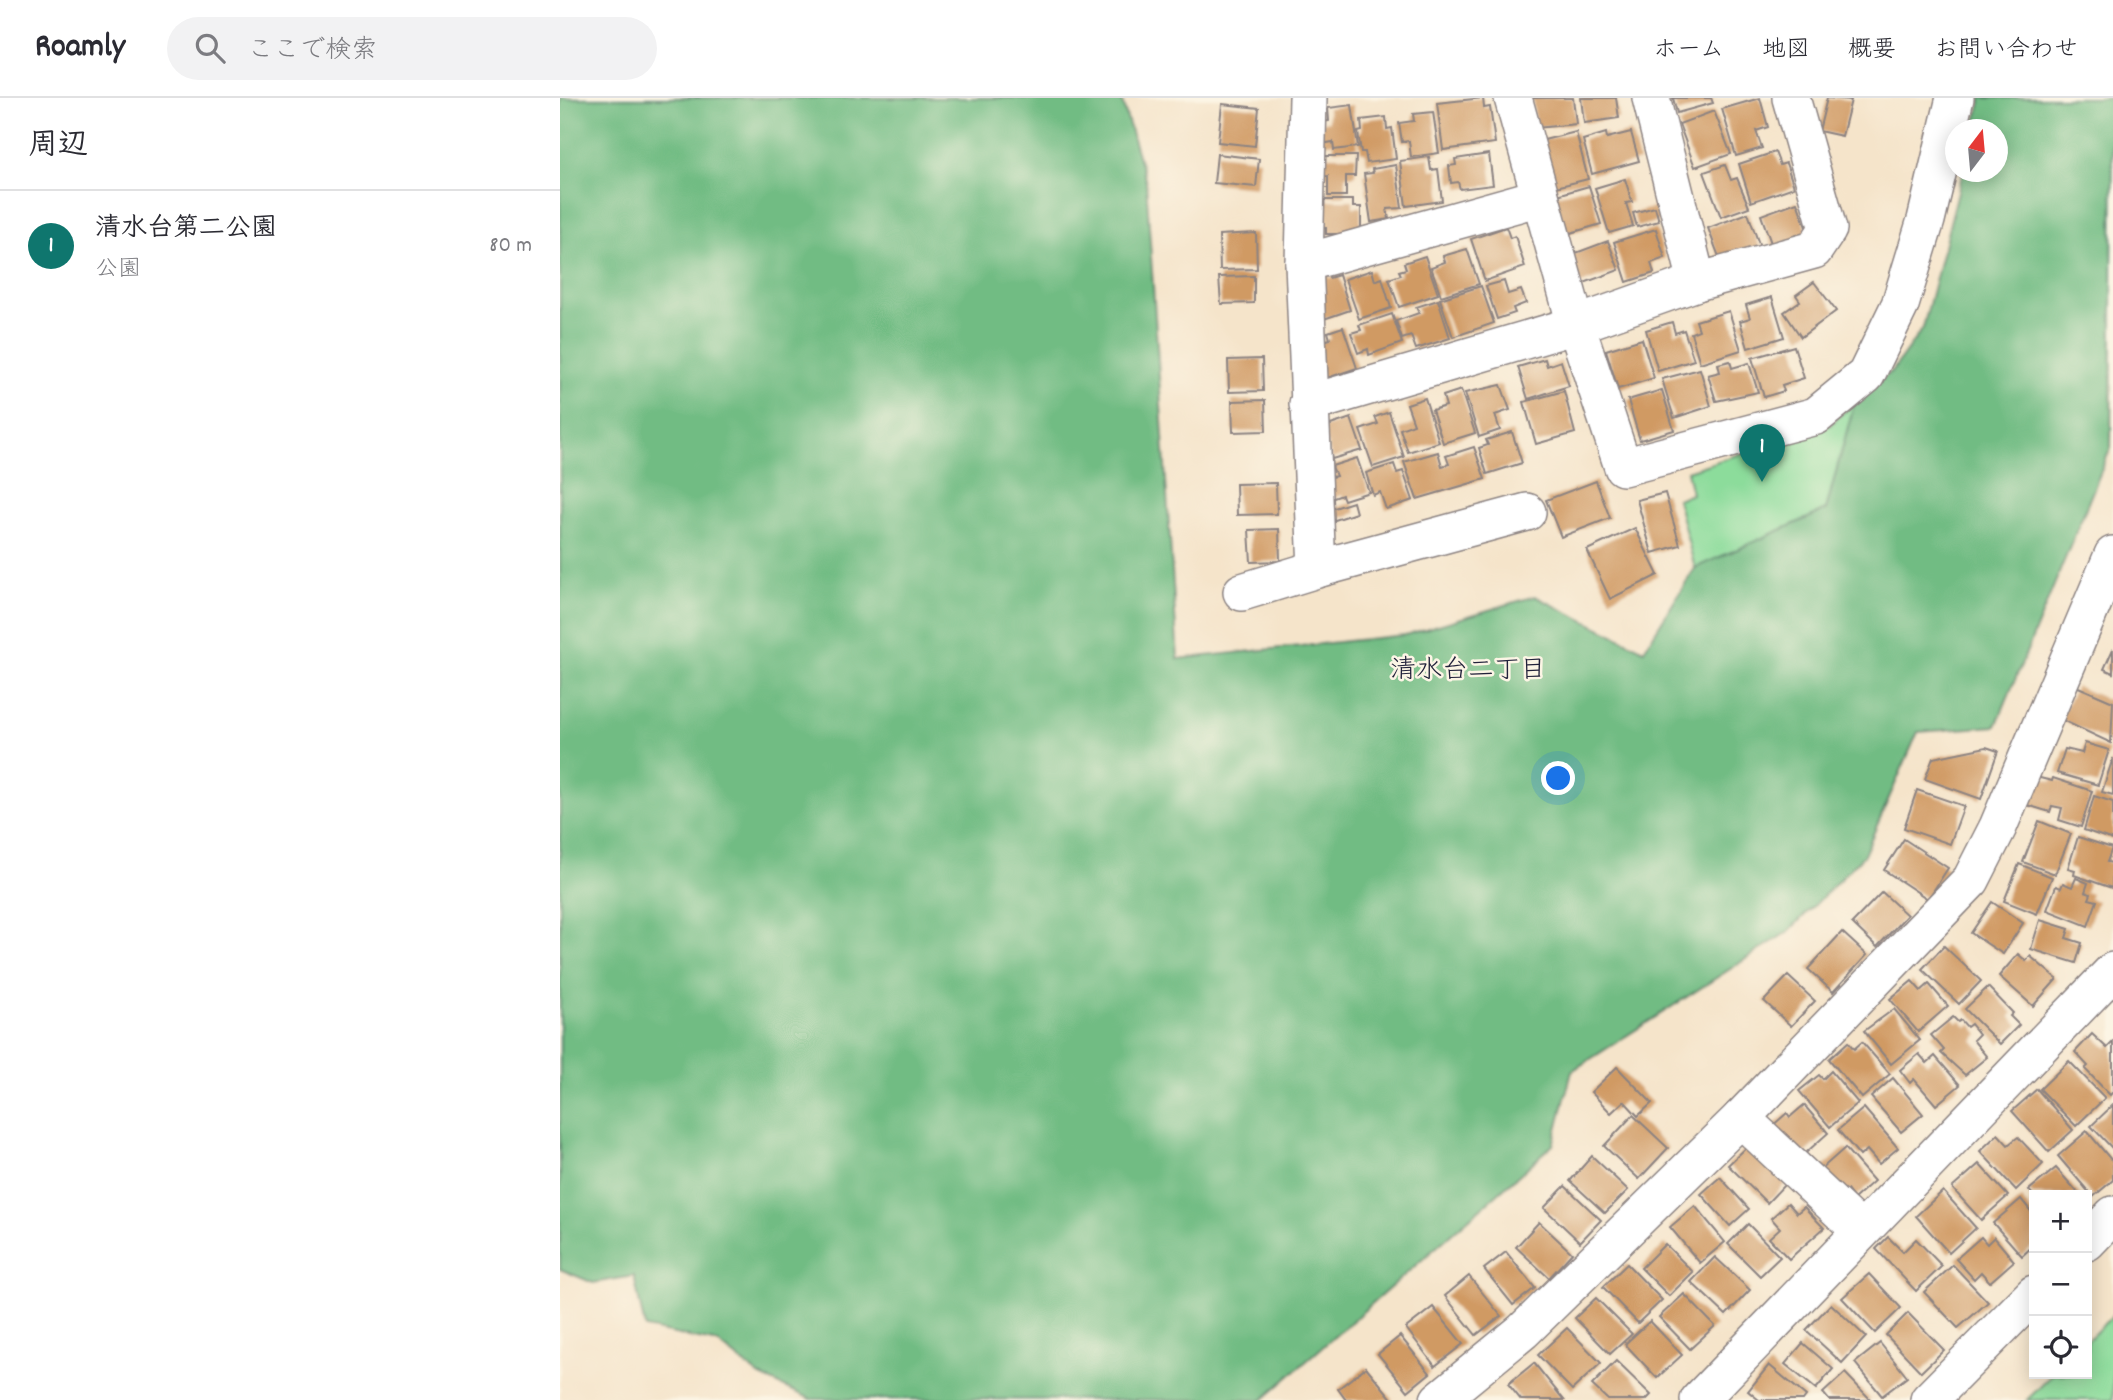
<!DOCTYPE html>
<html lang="ja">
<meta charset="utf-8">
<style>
body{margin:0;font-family:Dekko,"Klee One",sans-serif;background:#f2f2f3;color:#2b2b33}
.controls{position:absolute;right:21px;bottom:21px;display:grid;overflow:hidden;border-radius:0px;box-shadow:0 4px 18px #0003}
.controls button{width:63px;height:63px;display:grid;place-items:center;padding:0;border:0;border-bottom:2px solid #e1e1e2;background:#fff;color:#2b2b33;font:35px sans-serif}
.compass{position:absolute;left:1385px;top:21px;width:63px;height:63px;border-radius:50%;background:#fff;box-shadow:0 4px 18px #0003;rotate:16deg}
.you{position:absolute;left:999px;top:681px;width:24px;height:24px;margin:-18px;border:5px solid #fff;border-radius:50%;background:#1a73e8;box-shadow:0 0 0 10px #1a73e833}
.badge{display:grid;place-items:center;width:46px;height:46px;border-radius:50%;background:#0f766e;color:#fff;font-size:23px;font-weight:700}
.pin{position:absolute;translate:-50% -58px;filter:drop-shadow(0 2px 4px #0008)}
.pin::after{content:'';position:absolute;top:37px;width:24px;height:21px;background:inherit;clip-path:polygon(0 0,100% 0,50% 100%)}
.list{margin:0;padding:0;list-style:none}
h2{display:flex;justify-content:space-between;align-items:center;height:91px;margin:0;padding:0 28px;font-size:30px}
h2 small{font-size:23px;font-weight:400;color:#7c7c81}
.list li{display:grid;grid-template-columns:46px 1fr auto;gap:21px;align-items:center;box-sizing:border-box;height:112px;padding:0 28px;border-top:2px solid #e1e1e2}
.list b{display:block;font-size:26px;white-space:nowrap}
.list p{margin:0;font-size:23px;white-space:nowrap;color:#7c7c81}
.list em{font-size:23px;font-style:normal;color:#7c7c81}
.icon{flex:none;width:38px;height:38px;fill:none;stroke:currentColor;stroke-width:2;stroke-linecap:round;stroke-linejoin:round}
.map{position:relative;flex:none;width:1553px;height:1302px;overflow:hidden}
header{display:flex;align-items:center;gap:42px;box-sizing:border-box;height:98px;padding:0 35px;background:#fff;border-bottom:2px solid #e1e1e2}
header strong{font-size:33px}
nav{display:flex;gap:38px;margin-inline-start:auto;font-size:24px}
.search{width:490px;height:63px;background:#f2f2f3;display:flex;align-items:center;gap:18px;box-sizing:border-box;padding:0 24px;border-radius:38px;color:#7c7c81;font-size:26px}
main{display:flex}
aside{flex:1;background:#fff}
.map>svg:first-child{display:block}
</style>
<header>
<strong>Roamly</strong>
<div class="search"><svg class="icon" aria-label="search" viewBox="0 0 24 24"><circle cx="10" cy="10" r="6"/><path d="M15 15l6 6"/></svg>ここで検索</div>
<nav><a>ホーム</a><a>地図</a><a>概要</a><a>お問い合わせ</a></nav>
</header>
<main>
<aside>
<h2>周辺<small></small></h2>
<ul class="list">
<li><span class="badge">1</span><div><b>清水台第二公園</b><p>公園</p></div><em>80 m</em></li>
</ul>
</aside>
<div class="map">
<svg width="1553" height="1302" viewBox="0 0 1553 1302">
<rect width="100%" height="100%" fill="#fcf5e5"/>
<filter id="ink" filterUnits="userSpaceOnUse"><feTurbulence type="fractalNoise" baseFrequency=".0143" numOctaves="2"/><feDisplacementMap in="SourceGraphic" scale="14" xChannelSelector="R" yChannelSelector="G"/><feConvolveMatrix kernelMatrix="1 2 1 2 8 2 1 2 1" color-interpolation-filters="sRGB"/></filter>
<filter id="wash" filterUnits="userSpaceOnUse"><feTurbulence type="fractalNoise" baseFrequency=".00686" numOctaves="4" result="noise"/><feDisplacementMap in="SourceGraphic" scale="28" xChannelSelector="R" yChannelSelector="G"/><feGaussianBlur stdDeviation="1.57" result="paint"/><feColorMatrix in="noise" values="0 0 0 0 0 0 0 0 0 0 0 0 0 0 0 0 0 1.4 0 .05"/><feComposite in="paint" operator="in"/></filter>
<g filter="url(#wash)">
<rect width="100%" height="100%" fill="#f5e4ca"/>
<g fill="#8cdc9b" stroke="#577f6b" stroke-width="2">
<polygon points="1295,303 1266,412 1135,470 1117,401 1132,396 1127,373 1270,327"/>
<polygon points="1553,1217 1553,1302 1467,1302 1493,1276 1527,1276 1527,1243"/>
</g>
<polygon fill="#71bc83" stroke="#4a6f5f" stroke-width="2" points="0,0 561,0 586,84 618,561 845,537 975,498 1084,552 1135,470 1266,412 1295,303 1333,272 1363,230 1403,74 1437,74 1437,32 1414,31 1422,0 1553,0 1551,349 1436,628 1358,634 1304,757 1229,833 1012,973 993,1047 702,1302 251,1301 200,1278 158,1245 85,1230 74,1178 33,1185 0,1171"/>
<g id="blocks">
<g fill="#d09a63">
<polygon points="923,0 924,10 930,9 935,45 883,52 877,5"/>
<polygon points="972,0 1013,0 1016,26 976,30"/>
<polygon points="1021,0 1056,0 1059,20 1024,25"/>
<polygon points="1113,0 1151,0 1153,5 1117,15"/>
<polygon points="1200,0 1208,29 1196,33 1202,50 1176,58 1162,11"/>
<polygon points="1267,0 1291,2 1282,38 1259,33"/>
<polygon points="662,6 699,10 695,48 658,44"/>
<polygon points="792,7 798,49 774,52 773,44 761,46 758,25 769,23 768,10"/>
<polygon points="1154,13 1171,56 1135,69 1119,26"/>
<polygon points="873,14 879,55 851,59 849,43 842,44 839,25 854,23 853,16"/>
<polygon points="826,19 827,31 832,30 836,61 807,65 805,54 801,54 798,34 802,33 801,22"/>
<polygon points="1016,34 1028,81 988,91 976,44"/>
<polygon points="1071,34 1079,63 1032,76 1023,42 1046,35 1047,40"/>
<polygon points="1215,54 1220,67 1226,65 1234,89 1191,104 1179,66"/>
<polygon points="657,56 699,61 696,89 654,85"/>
<polygon points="929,56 933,87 900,91 898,84 891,85 889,68 896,67 895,61"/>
<polygon points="758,58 796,58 795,78 786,78 786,98 768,98 768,78 758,79"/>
<polygon points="869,59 871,72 878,71 882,103 846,108 840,63"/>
<polygon points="836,67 842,110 827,111 829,121 811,124 804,76 813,75 812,71"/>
<polygon points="1165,67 1171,82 1177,80 1189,109 1161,119 1144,74"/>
<polygon points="1065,81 1072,104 1066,105 1073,128 1049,135 1035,90"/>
<polygon points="1029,88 1041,126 1007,136 994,98"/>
<polygon points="760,102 793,102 793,109 801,109 801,136 766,136 766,130 750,130"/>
<polygon points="1237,104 1252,146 1216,159 1201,117"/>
<polygon points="1095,109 1099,123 1077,129 1073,115"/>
<polygon points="1188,115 1200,149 1161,164 1148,130"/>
<polygon points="946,129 950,140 955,138 965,169 925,183 911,141"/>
<polygon points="1096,131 1105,160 1091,165 1094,175 1067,184 1054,144"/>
<polygon points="696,135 697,171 660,172 659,137"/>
<polygon points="1048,143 1059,172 1016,188 1005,159"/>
<polygon points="907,151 919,186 881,198 871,169 885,164 883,158"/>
<polygon points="865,158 878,196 839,209 829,181 841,177 839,173 846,171 844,165"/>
<polygon points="812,172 815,183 822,180 831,210 799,221 785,181"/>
<polygon points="767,175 769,180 779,177 790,212 758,223 745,188"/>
<polygon points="694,178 694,205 661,206 659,179"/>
<polygon points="944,183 948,196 961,192 966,205 953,210 955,215 937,221 926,188"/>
<polygon points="1254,184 1276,213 1241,239 1224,214 1240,203 1236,197"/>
<polygon points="921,188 934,225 893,239 880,201"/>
<polygon points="1212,199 1224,239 1188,250 1180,223 1190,220 1186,207"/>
<polygon points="878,202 890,240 856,251 851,238 842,241 836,223 859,215 856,209"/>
<polygon points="1169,213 1181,252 1140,265 1131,235 1139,232 1136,223"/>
<polygon points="832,216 842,245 809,257 808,251 798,255 791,235 801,232 799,227"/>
<polygon points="1112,224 1115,235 1124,232 1134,262 1098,273 1086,232"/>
<polygon points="783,229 797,270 761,282 758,245 770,241 768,234"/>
<polygon points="1082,241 1094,280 1058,291 1046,252"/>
<polygon points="1234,248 1244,280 1222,287 1224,293 1204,299 1192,260"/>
<polygon points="702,261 703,293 669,294 668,262"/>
<polygon points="985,261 987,268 1001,263 1009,288 968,301 958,269"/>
<polygon points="1170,263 1172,270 1189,265 1198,294 1156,303 1148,277 1160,274 1158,266"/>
<polygon points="1140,271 1151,308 1114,320 1102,281"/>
<polygon points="941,287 950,312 935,317 940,332 919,339 905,295"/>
<polygon points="901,292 915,335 883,345 872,312 886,308 883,298"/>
<polygon points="1102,292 1114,332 1080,342 1068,302"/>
<polygon points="1004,293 1015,335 976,346 964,304"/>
<polygon points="865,300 879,344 848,354 840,331 854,326 847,306"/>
<polygon points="705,302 706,333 673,334 672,303"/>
<polygon points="829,314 844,359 813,369 800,332 818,326 815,319"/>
<polygon points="791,320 802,352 772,361 762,330"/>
<polygon points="952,334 962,365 927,376 919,350 928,347 926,342"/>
<polygon points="914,349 925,381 857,401 844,364 878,354 882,368 889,366 886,358"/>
<polygon points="797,360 809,394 784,402 782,397 768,402 761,382 776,378 772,368"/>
<polygon points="834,366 837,375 843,373 853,402 826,411 820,394 813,397 806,375"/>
<polygon points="1036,383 1050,420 1001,439 986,402"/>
<polygon points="716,385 717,416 677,417 676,386"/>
<polygon points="1105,395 1120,447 1092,455 1077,402"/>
<polygon points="793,404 796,415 772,423 768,412"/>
<polygon points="1075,430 1098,477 1050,501 1027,452"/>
<polygon points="719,431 720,463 691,464 689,432"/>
<polygon points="1553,551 1553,575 1544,571"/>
<polygon points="1516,588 1553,604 1551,645 1500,621"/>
<polygon points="1525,645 1549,652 1538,687 1497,675 1505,651 1522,655"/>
<polygon points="1426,649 1438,653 1421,701 1365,681 1373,660"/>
<polygon points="1553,660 1553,697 1542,694"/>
<polygon points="1476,679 1492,683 1493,680 1532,693 1521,729 1499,722 1502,710 1492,708 1490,714 1467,707"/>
<polygon points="1357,692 1404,708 1390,746 1344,730"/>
<polygon points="1534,698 1553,704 1553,742 1524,732"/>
<polygon points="1479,723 1511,736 1495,776 1463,764"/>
<polygon points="1518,739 1552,750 1547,764 1553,765 1552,790 1514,777 1515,772 1508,770"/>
<polygon points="1344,741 1388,770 1368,801 1324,772"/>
<polygon points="1459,766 1492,779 1477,816 1444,803"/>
<polygon points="1516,780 1528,785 1525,794 1531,796 1529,801 1537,803 1528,828 1487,812 1496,788 1501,790 1503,785 1512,789"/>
<polygon points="1322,794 1347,817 1317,849 1292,825"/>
<polygon points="1432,804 1463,825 1443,856 1411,835"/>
<polygon points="1480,822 1509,831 1506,840 1522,845 1516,865 1471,851"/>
<polygon points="1282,834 1307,857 1273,894 1248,871"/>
<polygon points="1384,848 1421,883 1399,906 1362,871"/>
<polygon points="1458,856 1466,863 1470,858 1497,881 1473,908 1439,878"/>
<polygon points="1228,878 1255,903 1231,928 1204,903"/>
<polygon points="1352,883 1361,893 1369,886 1388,908 1358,934 1330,901"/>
<polygon points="1428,889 1453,915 1450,918 1459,927 1440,946 1405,911"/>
<polygon points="1334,911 1360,942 1331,966 1304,933"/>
<polygon points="1393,919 1398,924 1401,922 1407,929 1411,926 1419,936 1413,942 1427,959 1405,977 1381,955 1384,952 1371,937"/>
<polygon points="1532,936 1547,950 1553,944 1553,994 1550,997 1525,971 1528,968 1515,954"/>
<polygon points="1288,944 1294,951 1302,944 1330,976 1302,1000 1269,961"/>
<polygon points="1359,956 1367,965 1375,958 1400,987 1376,1007 1354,981 1350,985 1340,972"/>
<polygon points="1509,963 1545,1000 1516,1028 1480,991"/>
<polygon points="1057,969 1092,1005 1078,1018 1064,1003 1051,1015 1031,994"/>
<polygon points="1271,973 1298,1005 1270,1029 1239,993 1259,977 1263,981"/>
<polygon points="1333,980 1363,1016 1341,1034 1311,999"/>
<polygon points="1477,991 1513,1032 1489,1054 1452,1013"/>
<polygon points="1244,1007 1268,1035 1239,1061 1211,1029 1227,1015 1230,1019"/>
<polygon points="1553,1007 1553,1051 1531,1028"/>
<polygon points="1304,1010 1338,1050 1319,1066 1307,1052 1300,1058 1278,1032"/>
<polygon points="1073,1017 1108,1050 1079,1081 1044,1048"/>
<polygon points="1527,1033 1553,1064 1553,1082 1533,1099 1498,1058"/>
<polygon points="1438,1036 1448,1047 1458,1039 1483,1066 1456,1092 1420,1053"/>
<polygon points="1188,1048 1226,1085 1207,1105 1168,1067"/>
<polygon points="1285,1050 1314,1083 1294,1101 1287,1092 1282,1097 1260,1072"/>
<polygon points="1032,1058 1068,1092 1045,1115 1010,1083"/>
<polygon points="1419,1066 1448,1098 1421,1122 1392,1090"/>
<polygon points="1496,1070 1520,1097 1473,1097 1469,1092"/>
<polygon points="1160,1079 1189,1111 1170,1128 1141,1096"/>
<polygon points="1005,1088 1041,1122 1020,1144 984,1110"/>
<polygon points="1383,1093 1416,1130 1389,1155 1356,1118"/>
<polygon points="1461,1101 1474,1117 1474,1147 1462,1158 1433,1125"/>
<polygon points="1228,1105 1237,1115 1244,1109 1264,1130 1229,1161 1209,1140 1220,1130 1211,1120"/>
<polygon points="1135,1108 1165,1144 1140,1165 1110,1129"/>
<polygon points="979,1124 1012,1155 989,1180 956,1149"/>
<polygon points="1188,1126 1220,1159 1200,1178 1168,1146"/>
<polygon points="1328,1139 1343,1154 1356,1141 1382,1168 1356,1193 1316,1151"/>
<polygon points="1421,1139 1427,1146 1434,1139 1454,1163 1430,1184 1421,1174 1414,1181 1396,1161"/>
<polygon points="1105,1146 1133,1174 1109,1198 1081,1170"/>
<polygon points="946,1154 975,1190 953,1207 924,1171"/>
<polygon points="1155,1159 1190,1192 1166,1217 1131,1184"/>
<polygon points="1067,1166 1102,1202 1078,1225 1043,1189"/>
<polygon points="1393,1167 1428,1204 1398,1230 1364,1194"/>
<polygon points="1309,1176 1341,1210 1315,1235 1282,1200"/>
<polygon points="909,1178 941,1218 916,1237 885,1198"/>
<polygon points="1124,1196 1155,1228 1130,1251 1099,1219"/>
<polygon points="1036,1200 1072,1236 1050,1256 1015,1220"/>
<polygon points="1271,1206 1306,1239 1282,1265 1246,1232"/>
<polygon points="873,1209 903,1246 875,1268 846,1230"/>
<polygon points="1348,1215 1384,1252 1361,1274 1326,1237"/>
<polygon points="1090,1223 1122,1257 1097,1280 1065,1246"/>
<polygon points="1007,1230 1041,1265 1012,1292 978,1257"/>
<polygon points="840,1238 870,1275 848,1293 818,1256"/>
<polygon points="1243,1245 1273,1271 1256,1291 1225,1266"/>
<polygon points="1320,1245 1347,1279 1322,1298 1295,1265"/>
<polygon points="1056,1263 1091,1297 1086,1302 1048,1302 1032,1287"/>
<polygon points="974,1265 1004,1302 961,1302 948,1286"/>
<polygon points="1209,1267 1246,1298 1243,1302 1199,1302 1188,1293"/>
<polygon points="806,1269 833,1302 786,1302 778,1291"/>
<polygon points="1285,1275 1311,1302 1269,1302 1263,1295"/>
</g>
</g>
</g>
<g filter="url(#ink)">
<use href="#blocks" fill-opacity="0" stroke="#8c8382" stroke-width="2"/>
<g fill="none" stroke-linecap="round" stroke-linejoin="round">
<defs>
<g id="street">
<polyline points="953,0 1016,227 1063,369 1256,318 1306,277 1340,207 1366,122 1395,0"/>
<polyline points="1091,0 1137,184"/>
<polyline points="744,165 980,99"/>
<polyline points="748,306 1016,227 1137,184 1254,152 1268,131 1231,0"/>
<polyline points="757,471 967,414"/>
<polyline points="682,494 757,471 744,165 748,0"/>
<polyline points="1181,1020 1301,1133"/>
<polyline points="1527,1144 1553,1117"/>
<polyline points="879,1302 963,1233 1181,1020 1411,782 1438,729 1553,457"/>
<polyline points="1139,1302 1553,873"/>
<polyline points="1369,1302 1474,1196"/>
</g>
</defs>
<use href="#street" stroke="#8c8382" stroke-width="40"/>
<use href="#street" stroke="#fff" stroke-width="37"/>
</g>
</g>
<g text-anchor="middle" stroke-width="5" stroke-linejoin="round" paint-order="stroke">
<g font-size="26" fill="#22223b" stroke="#fcf5e5">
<text x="908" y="579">清水台二丁目</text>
</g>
</g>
</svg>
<div class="controls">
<button>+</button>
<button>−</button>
<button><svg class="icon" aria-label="locate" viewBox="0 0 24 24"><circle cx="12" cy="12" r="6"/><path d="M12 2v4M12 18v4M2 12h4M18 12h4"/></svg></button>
</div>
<svg class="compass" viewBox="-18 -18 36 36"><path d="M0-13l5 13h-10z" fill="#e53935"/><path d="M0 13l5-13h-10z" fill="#7c7c81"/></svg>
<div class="you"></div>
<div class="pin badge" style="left:1202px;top:384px">1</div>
</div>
</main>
